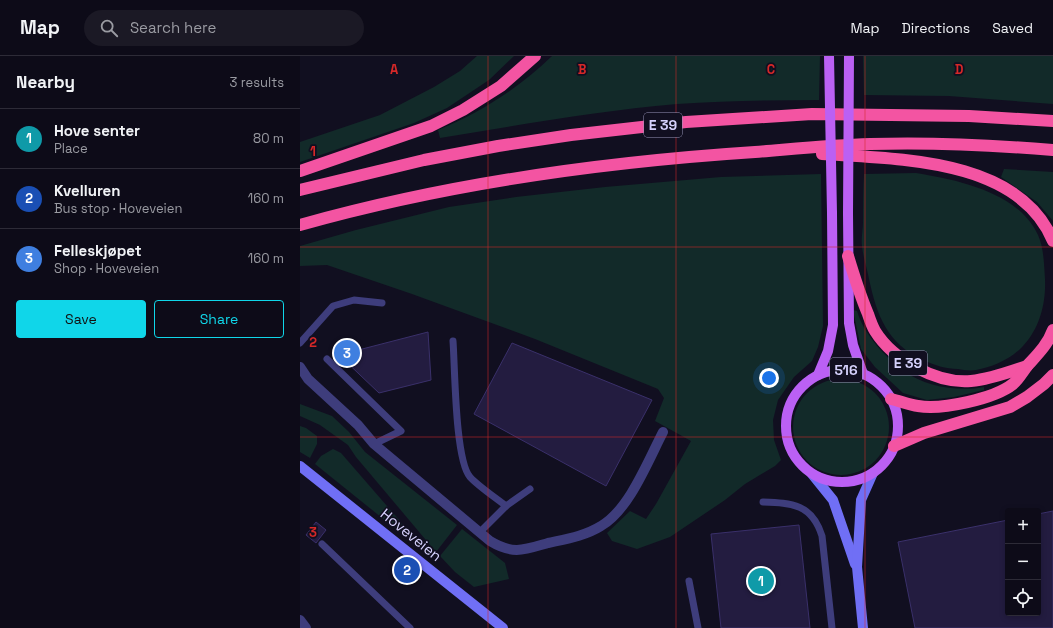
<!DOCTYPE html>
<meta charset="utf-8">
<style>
body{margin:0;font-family:"Space Grotesk",sans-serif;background:#1b1925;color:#f1f3f6}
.controls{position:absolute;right:12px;bottom:12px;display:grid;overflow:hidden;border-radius:4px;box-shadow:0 2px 6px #0003}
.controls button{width:36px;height:36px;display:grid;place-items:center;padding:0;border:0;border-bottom:1px solid #2d2b37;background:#0d0b18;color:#f1f3f6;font:20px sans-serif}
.you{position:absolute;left:469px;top:322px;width:14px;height:14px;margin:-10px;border:3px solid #fff;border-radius:50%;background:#1a73e8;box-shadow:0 0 0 6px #1a73e833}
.badge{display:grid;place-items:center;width:26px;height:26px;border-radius:50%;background:#10d6e9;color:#fff;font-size:13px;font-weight:700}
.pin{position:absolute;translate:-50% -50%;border:2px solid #fff;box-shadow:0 1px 4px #0006}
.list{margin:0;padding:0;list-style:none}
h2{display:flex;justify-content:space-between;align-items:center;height:52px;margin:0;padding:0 16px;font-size:17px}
h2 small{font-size:13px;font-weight:400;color:#9a9ba2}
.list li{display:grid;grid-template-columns:26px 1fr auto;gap:12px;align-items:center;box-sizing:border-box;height:60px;padding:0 16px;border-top:1px solid #2d2b37}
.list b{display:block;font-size:15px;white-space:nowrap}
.list p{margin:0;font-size:13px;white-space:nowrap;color:#9a9ba2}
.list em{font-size:13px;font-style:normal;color:#9a9ba2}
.actions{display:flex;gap:8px;padding:12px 16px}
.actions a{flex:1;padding:9px 0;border:1px solid #10d6e9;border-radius:4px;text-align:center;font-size:14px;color:#10d6e9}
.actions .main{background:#10d6e9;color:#111}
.icon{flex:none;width:22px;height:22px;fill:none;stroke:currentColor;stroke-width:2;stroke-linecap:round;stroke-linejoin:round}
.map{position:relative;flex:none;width:753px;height:572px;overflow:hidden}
header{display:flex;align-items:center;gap:24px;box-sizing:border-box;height:56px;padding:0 20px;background:#0d0b18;border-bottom:1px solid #2d2b37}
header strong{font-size:19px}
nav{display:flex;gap:22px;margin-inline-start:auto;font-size:14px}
.search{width:280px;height:36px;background:#1b1925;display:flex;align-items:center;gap:10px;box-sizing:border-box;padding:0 14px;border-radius:22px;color:#9a9ba2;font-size:15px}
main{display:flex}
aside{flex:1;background:#0d0b18}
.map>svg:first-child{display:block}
</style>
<header>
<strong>Map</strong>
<div class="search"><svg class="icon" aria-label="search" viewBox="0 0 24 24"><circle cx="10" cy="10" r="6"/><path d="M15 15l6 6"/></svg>Search here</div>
<nav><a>Map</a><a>Directions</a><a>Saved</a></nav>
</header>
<main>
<aside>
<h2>Nearby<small>3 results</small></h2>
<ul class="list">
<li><span class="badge" style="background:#0f9aa8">1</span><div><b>Hove senter</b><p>Place</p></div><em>80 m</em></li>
<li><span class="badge" style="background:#1a4fb4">2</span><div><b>Kvelluren</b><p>Bus stop · Hoveveien</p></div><em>160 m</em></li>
<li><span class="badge" style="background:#3f7fe0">3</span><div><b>Felleskjøpet</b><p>Shop · Hoveveien</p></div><em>160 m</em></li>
</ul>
<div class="actions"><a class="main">Save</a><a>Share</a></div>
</aside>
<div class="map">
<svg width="753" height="572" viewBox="0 0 753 572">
<rect width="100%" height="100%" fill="#110f20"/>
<g fill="#122a29">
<polygon points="177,0 214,0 189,24 147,52 114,67 0,106 0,86 80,59 134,31 160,15"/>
<path d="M252 0H520L519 44C471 44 424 45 377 48 297 55 219 69 140 82L138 74C180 57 219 32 252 0Z"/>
<polygon points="563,0 753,0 753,48 649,40 564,39"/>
<polygon points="704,113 753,116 753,165 737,146 701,121"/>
<path d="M616 117C658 124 718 136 738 179 744 192 744 209 745 223 746 247 740 272 723 290 711 303 693 311 676 314 670 315 663 314 658 313 646 313 634 309 623 304 587 287 577 260 569 223 567 212 563 201 562 190 561 182 563 174 563 166 563 150 563 134 564 118Z"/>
<polygon points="521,118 523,270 518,291 512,305 494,321 478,344 473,364 474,384 481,404 475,410 445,428 425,444 370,481 337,493 312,485 307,477 330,455 346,463 356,448 391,385 355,365 364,342 358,333 235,283 112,238 27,209 0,210 0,190 56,174 149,151 216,141 305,131 421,121"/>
<path d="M553 254 557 255C561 268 568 279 577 290 585 299 594 308 604 315 625 331 660 336 684 331V334L654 341 627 344 603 337 575 311 561 293Z"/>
<circle cx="541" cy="371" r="48"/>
<polygon points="0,348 32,360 49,376 65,396 157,469 136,496 56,401 48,389 20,369 0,360"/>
<polygon points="0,370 6,372 17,380 17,388 10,402 0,396"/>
<polygon points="33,393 41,397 100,465 106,474 102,478 15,408 21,400"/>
<polygon points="162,473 205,507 209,523 174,531 155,516 140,500"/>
</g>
<g fill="#231c40" stroke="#3a306a">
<polygon points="128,276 131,324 79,337 39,299"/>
<polygon points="212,287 352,344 306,430 174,358"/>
<polygon points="753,455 753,572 615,572 598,486 708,464 708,557 738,557 738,458"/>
<polygon points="16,466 26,474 16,487 6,479"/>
<polygon points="499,469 510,572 421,572 411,478"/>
</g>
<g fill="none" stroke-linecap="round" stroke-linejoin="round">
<g stroke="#3e3d7c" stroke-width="7">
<path d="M153 285C155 311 155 404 170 421 178 430 196 442 206 450"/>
<polyline points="0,287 33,250 54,244 82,247"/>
<polyline points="27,303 101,375 74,388"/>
<path d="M463 446C492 447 512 448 522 480L532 572"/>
<polyline points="180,476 206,450 230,433"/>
<polyline points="22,488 110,572"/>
<polyline points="389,525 398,572"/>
</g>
<g stroke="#3e3d7c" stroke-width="10">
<path d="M0 311 8 323 58 369 74 388 190 485C213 499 224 494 248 487 266 483 285 480 301 470 329 454 348 405 363 376"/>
<polyline points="0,564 6,572"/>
</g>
<g stroke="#706ff5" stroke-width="10">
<polyline points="0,410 203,572"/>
<polyline points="512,418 533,444 555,508"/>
<polyline points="563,572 557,511 561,444 573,417"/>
</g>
<g stroke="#bb60f4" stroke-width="10">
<polyline points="548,157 549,267 553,289 563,318"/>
<circle cx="542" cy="370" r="56"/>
<polyline points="518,319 528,295 533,269 532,157"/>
</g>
<g stroke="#f354a2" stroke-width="12">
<path d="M522 98C597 103 719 102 753 185"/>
<polyline points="0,115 131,70 163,54 201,30 235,0"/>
<polyline points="0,134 124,104 198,90 271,79 386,66 512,58 669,60 753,65"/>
<path d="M0 169C149 127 301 106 455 96 493 93 532 89 570 88 631 86 692 89 753 94"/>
<path d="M548 200C554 220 560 239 568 258 570 264 572 270 575 275 593 304 637 328 671 325 691 323 709 316 727 310"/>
<path d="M591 343C600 345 609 349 618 350 642 354 694 343 713 328 719 323 723 315 728 309 738 298 748 288 753 274"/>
<polyline points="594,390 624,377 710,351 727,341 744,328 753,319"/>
</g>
<g stroke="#bb60f4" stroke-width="10">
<polyline points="529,0 532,157"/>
<polyline points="548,157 549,0"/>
</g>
</g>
<path fill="none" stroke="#d62828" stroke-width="1" stroke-opacity="0.55" d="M188 0V572M376 0V572M565 0V572M0 191H753M0 381H753"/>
<g text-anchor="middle" stroke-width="3.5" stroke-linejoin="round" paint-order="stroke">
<g fill="#110f20" stroke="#9a97ba" stroke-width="1">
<rect x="344" y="57" width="38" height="24" rx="3"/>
<rect x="589" y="295" width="38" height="24" rx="3"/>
<rect x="530" y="302" width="32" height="24" rx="3"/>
</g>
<g font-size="14" font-weight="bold" fill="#d5d1fc">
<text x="363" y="74">E 39</text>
<text x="608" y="312">E 39</text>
<text x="546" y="319">516</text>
</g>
<g font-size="15" fill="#d5d1fc" stroke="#110f20">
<text transform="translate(111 479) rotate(39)" y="5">Hoveveien</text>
</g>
</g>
<g font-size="13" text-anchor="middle" font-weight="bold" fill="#d62828" stroke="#110f20" stroke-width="3.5" stroke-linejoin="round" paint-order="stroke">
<text x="94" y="18">A</text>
<text x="282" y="18">B</text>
<text x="471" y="18">C</text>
<text x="659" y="18">D</text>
<text x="13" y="100">1</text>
<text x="13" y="291">2</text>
<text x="13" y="481">3</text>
</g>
</svg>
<div class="controls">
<button>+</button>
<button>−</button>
<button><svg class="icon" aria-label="locate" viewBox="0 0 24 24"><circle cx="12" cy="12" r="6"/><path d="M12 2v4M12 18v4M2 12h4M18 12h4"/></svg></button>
</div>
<div class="you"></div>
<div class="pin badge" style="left:461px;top:525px;background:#0f9aa8">1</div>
<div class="pin badge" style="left:107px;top:514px;background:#1a4fb4">2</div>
<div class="pin badge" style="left:47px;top:297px;background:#3f7fe0">3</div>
</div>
</main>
